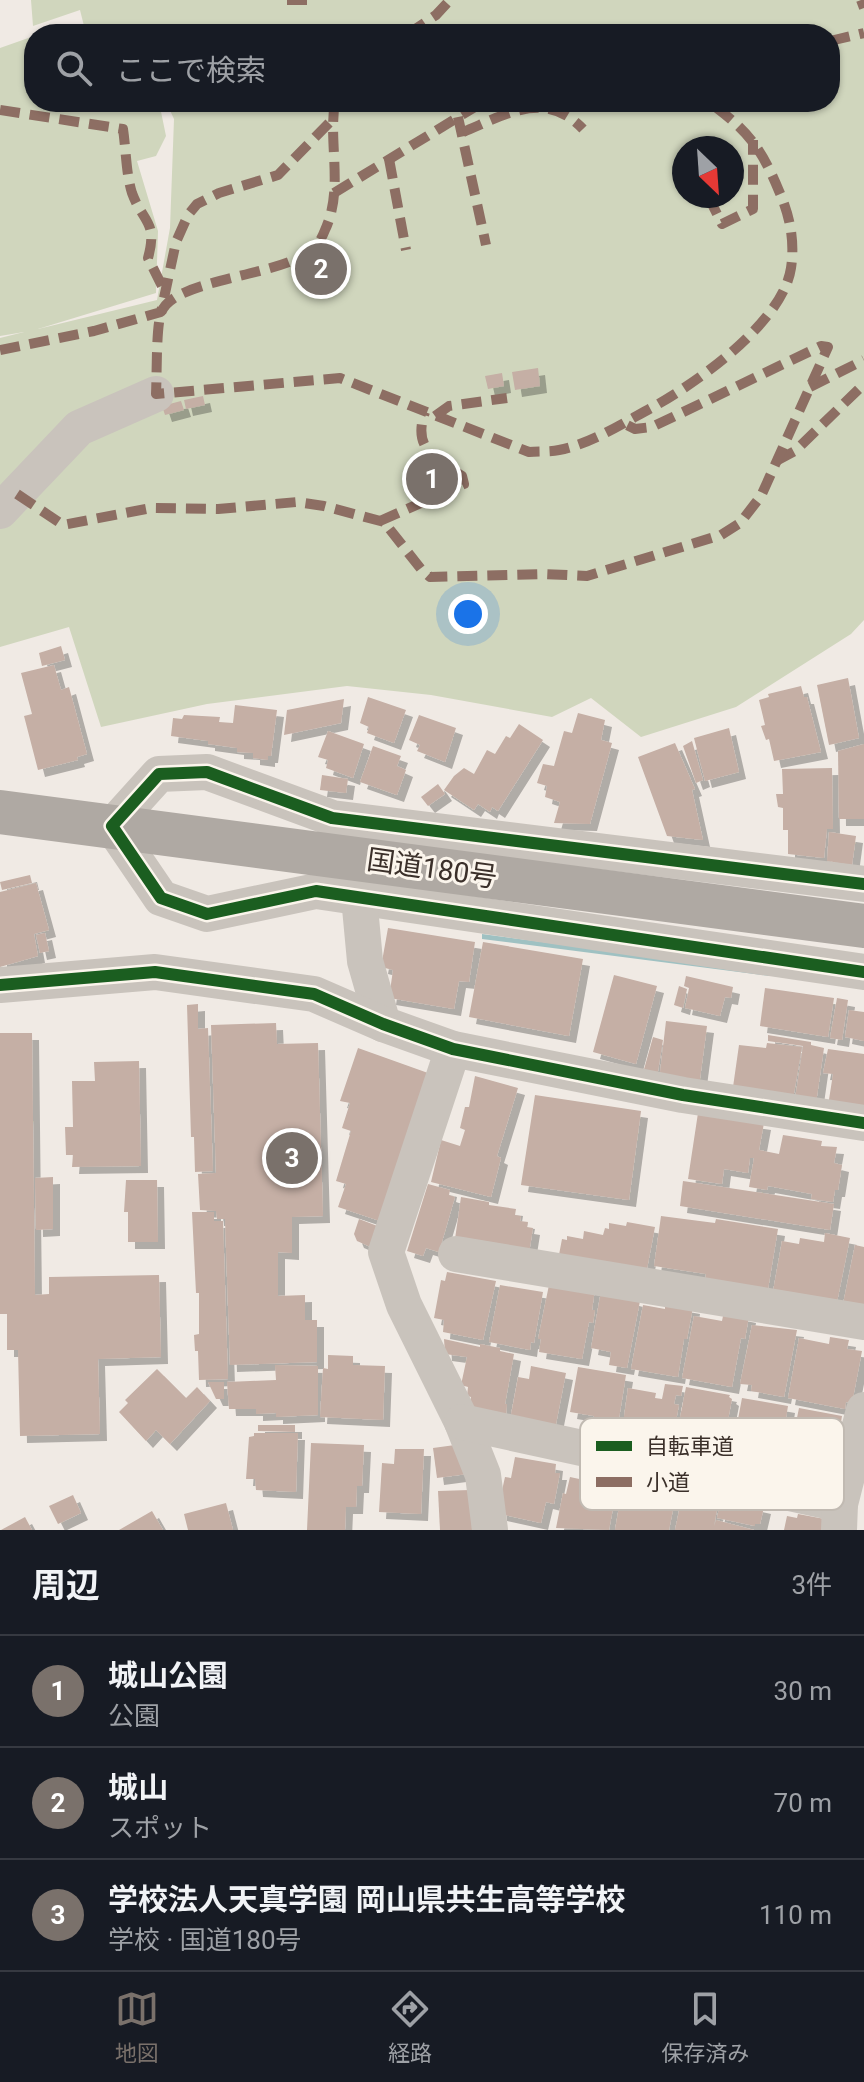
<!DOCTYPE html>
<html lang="ja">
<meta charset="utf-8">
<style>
body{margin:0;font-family:Roboto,"Noto Sans JP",sans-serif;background:#242831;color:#f1f3f6}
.compass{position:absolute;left:672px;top:136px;width:72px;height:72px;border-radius:50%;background:#171b24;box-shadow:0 2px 6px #0004;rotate:155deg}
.you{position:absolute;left:468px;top:614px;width:28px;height:28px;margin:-20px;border:6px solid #fff;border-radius:50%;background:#1a73e8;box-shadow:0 0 0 12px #1a73e833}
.badge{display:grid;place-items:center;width:52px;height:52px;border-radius:50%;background:#7a716b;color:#fff;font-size:26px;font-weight:700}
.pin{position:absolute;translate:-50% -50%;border:4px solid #fff;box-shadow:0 2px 8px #0006}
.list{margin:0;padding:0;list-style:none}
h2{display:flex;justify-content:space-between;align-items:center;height:104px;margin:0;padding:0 32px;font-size:34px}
h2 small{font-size:26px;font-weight:400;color:#9ea1a6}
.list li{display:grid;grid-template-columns:52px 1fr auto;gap:24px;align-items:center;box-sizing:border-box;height:112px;padding:0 32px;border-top:2px solid #363941}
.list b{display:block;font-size:30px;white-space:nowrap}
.list p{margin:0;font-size:26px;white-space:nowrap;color:#9ea1a6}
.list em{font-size:26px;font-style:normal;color:#9ea1a6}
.icon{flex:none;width:44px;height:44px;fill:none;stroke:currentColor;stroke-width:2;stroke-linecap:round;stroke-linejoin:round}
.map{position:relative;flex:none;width:864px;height:1530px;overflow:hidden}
.search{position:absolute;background:#171b24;box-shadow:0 2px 6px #0004;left:24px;right:24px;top:24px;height:88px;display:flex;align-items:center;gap:20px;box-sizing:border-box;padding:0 28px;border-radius:32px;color:#9ea1a6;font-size:30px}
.sheet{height:440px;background:#171b24}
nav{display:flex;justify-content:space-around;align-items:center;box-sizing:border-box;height:112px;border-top:2px solid #363941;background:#171b24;font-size:22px;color:#9ea1a6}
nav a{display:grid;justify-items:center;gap:4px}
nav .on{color:#7a716b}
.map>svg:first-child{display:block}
</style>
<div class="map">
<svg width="864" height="1530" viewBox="0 0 864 1530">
<defs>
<filter id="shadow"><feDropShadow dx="7" dy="7" stdDeviation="0" flood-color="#0004"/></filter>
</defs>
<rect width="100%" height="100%" fill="#f0eae4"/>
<path fill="#d0d6bd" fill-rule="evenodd" d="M31 0H864V620L851 634 736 707 641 737 591 698 552 717 431 695 347 686 207 704 101 727 69 627 0 647V338L24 332 0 336V48L34 36V102H159L166 136 156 156 137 161 158 231 156 293 38 329 157 300 170 228 174 119 166 102H830V34H86L80 10 33 26ZM684 148H732V196H684Z"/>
<polygon fill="#9fc1c2" points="482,934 771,972 770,976 482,939"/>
<g fill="#c5afa5" filter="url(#shadow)">
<polygon points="538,368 540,386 515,390 512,372"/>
<polygon points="502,373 504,386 488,389 485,376"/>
<polygon points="203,396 205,405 186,409 184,400"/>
<polygon points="181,401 184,410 165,415 162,406"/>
<polygon points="61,646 65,660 42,666 39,653"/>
<polygon points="54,665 61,690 69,687 87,754 77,757 78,760 38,770 24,716 32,714 21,673"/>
<polygon points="848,678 859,738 829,745 817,685"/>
<polygon points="801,686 804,697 807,697 821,752 774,761 769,739 766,740 761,726 765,725 759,700 769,697 768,694"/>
<polygon points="368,697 406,710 394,743 367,733 369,727 360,723"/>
<polygon points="344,699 341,723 284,735 287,710"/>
<polygon points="235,705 277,710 271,756 268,756 268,760 253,758 253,753 237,752 237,748 208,744 208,741 171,736 173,718 182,719 184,715 220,717 219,722 233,723"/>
<polygon points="578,713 605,720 601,740 612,743 590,824 554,823 560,802 545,797 547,786 537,783 543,764 554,766 564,731 572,733"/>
<polygon points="419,715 456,728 445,762 417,751 420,745 409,740"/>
<polygon points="519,724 543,740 498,811 492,807 490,812 478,804 474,810 444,790 454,776 464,768 474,774 487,750 495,754 506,736 510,738"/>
<polygon points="729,728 739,772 705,781 694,738"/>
<polygon points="328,731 364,744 353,778 326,768 328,760 318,757"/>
<polygon points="692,741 703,780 696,783 683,746"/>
<polygon points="675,743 695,789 692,790 703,840 667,836 638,757"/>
<polygon points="864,744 864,819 839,819 838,751"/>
<polygon points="373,746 401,756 397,766 406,770 397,795 360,782"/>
<polygon points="832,768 833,829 827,829 824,858 788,854 788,830 783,830 783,808 778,807 776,794 783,794 782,769"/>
<polygon points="322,775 348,779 346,793 320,790"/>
<polygon points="438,784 445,794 428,806 421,797"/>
<polygon points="829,832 856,836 852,865 827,861"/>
<polygon points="30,875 32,883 2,890 0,882"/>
<polygon points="36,883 49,930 34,934 38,956 0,967 0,892"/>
<polygon points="388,928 475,942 469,982 459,981 454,1009 389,998 393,970 381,967"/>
<polygon points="45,933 49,951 40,953 36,935"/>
<polygon points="483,942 583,959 569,1036 469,1017"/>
<polygon points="614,975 657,986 636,1064 593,1052"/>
<polygon points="686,976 733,987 731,998 725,997 720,1016 685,1008 689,988 684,986"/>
<polygon points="679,986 687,989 683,1008 674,1005"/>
<polygon points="765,988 834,998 828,1037 760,1026"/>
<polygon points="837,998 848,1000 842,1040 830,1038"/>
<polygon points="198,1004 198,1029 208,1028 213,1171 195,1172 194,1137 191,1137 187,1005"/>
<polygon points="849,1010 864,1012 864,1041 845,1037"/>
<polygon points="666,1021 707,1026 699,1086 659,1081"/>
<polygon points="276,1023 277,1044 318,1043 323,1216 292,1217 292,1253 278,1252 278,1296 305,1295 305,1320 317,1320 317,1362 230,1365 225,1219 217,1219 216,1211 200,1210 198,1174 216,1173 211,1025"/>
<polygon points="0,1033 32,1033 35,1295 49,1294 49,1277 159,1275 161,1357 98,1359 100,1434 20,1436 18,1350 7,1350 7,1314 0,1314"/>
<polygon points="768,1035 811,1042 811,1045 824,1048 816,1103 795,1099 803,1046 768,1041"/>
<polygon points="653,1037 663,1040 657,1077 643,1073"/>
<polygon points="767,1043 802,1047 793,1099 733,1087 739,1045 766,1048"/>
<polygon points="358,1048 428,1073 380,1221 338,1207 346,1184 336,1181 351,1131 342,1128 350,1103 340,1101"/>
<polygon points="828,1049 864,1054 864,1108 828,1106 833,1074 823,1073"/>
<polygon points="139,1061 141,1166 72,1167 73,1155 66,1155 65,1127 73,1127 72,1081 95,1081 94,1062"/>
<polygon points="475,1076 518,1088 497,1156 501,1158 491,1197 431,1182 441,1140 460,1146 465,1130 460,1128 465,1107 469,1107"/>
<polygon points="535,1095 641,1111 629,1200 521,1185"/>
<polygon points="698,1113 764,1123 759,1150 779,1154 783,1135 822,1141 821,1146 837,1147 834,1163 842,1165 838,1190 835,1190 833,1202 811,1199 812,1194 768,1186 767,1190 749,1187 754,1158 750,1158 748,1173 724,1169 722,1184 688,1179"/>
<polygon points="53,1177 53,1229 36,1230 35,1178"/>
<polygon points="126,1180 157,1180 158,1242 128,1242 128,1212 124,1212"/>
<polygon points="683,1181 834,1204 830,1230 680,1206"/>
<polygon points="428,1184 450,1190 449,1195 455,1197 439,1252 426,1248 423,1256 407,1251"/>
<polygon points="461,1197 489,1202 489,1205 516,1209 515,1215 521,1216 520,1221 528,1222 527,1227 533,1228 529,1253 455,1239"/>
<polygon points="192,1212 214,1212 214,1221 223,1221 228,1379 199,1380 198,1351 195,1351 194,1335 199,1334 199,1293 196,1293"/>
<polygon points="661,1216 715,1223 716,1219 778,1229 768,1289 705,1283 706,1274 654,1266"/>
<polygon points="359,1219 380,1227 373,1248 357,1241 354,1234"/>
<polygon points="627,1222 655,1227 646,1274 558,1260 562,1239 567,1240 567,1236 583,1239 584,1231 603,1235 605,1228 609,1229 609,1223 626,1226"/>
<polygon points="825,1233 850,1238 836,1307 772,1297 782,1241 799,1244 800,1238 824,1242"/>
<polygon points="855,1245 864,1247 864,1313 842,1309"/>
<polygon points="447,1272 496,1281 483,1340 443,1332 444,1320 434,1318 441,1280 445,1281"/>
<polygon points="550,1280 595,1289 592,1310 595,1310 593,1323 589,1322 582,1359 539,1352 541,1339 538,1339"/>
<polygon points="500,1285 543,1292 534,1343 531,1342 530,1350 489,1342"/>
<polygon points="601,1291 640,1301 627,1368 609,1365 611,1352 591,1348"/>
<polygon points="665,1302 693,1307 687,1339 684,1339 678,1377 631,1369 643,1305 665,1309"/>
<polygon points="724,1311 749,1316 745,1339 741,1338 732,1387 682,1378 694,1316 722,1321"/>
<polygon points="752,1325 797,1330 784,1397 751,1391 752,1385 740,1384"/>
<polygon points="830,1337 849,1340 847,1349 862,1351 852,1403 846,1402 845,1409 788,1398 799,1338 829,1344"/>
<polygon points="444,1339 480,1347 480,1344 500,1348 500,1351 514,1354 505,1404 507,1404 506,1416 469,1409 471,1397 467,1396 468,1387 461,1385 467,1357 445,1354"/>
<polygon points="328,1355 353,1356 353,1365 385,1366 383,1420 320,1417 323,1368 328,1369"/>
<polygon points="275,1365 318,1366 318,1415 276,1417 276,1413 256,1414 256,1409 229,1409 227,1382 276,1380"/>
<polygon points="531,1366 566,1373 555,1429 510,1420 518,1377 529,1379"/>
<polygon points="578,1367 626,1375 616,1437 610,1435 609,1439 591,1436 594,1416 570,1412"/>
<polygon points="157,1369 186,1398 197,1387 210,1401 170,1444 156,1430 146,1441 119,1412 128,1403 125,1400"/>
<polygon points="208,1382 224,1382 224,1399 216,1399"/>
<polygon points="665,1384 683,1386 681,1396 676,1395 674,1404 679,1405 671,1447 621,1438 628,1388 656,1393 655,1398 662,1399"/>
<polygon points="686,1387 730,1395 729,1397 732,1399 722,1451 702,1447 701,1454 685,1451 688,1440 676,1438"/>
<polygon points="742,1398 788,1406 779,1462 739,1455 740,1447 733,1446"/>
<polygon points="799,1408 842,1416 836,1452 835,1475 787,1467"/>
<polygon points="258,1425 295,1425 295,1432 258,1431"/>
<polygon points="254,1433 298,1433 296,1492 256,1490 255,1479 246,1479 249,1437 254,1436"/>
<polygon points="311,1443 364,1445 362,1486 357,1486 356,1507 346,1507 345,1530 307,1530"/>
<polygon points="455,1445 467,1474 437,1478 433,1448"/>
<polygon points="395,1449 424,1449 421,1514 379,1512 382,1463 394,1464"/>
<polygon points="515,1457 556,1464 555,1473 560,1473 554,1504 546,1502 541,1523 500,1514 499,1504 505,1477 511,1478"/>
<polygon points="596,1460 621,1465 609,1530 556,1528 563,1493 566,1494 570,1477 584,1480 587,1470 594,1472"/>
<polygon points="641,1471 679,1479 669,1530 615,1530 620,1501 633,1505"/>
<polygon points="470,1490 472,1530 440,1530 438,1491"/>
<polygon points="683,1492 715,1499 715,1503 718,1504 714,1526 716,1520 754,1530 675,1530"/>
<polygon points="73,1495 81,1513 58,1524 49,1506"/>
<polygon points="737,1501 764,1507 760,1524 755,1524 755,1526 717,1518 719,1508 736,1511"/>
<polygon points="226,1503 233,1530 188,1530 184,1514"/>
<polygon points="152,1511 163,1530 119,1530"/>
<polygon points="798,1514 830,1520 828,1530 784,1530 787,1516 797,1518"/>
<polygon points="25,1517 32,1530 1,1530"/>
</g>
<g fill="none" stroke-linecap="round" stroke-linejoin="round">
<g stroke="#c9c3bc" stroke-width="36">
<polyline points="0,511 79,428 156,394"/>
<polyline points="864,884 332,818 207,772 159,774 112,826 161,898 207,914 316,891 864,972"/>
<polyline points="359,897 365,961 383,1024"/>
<polyline points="0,985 155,972 314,994 383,1024 453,1049 683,1095 864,1123"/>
<polyline points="453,1049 386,1252 404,1305 462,1422 483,1475 490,1530"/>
<polyline points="456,1254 864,1322"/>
<polyline points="462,1422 840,1504"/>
<polyline points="839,1530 840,1504 864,1410"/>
</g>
<polyline stroke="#afa9a3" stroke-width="44" points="0,812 864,926"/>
<g stroke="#8d6e63" stroke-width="10" stroke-dasharray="20 10" stroke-linecap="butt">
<polyline points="287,0 311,0"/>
<polyline points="861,0 864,8"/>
<polyline points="408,34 436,15 450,0"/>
<polyline points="830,41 864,33"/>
<path d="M335 102C328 144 344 189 325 230 323 235 320 242 316 246 289 277 173 277 161 313 156 328 157 375 156 394L340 378 529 452C539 451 549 452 559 450 591 444 625 422 653 407 698 382 783 322 791 268 795 241 790 216 779 191 761 147 747 130 709 102"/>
<path d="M0 110 123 129C126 149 126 174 132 193 143 223 158 221 148 258L165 292"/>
<polyline points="458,117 486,245"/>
<path d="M463 132C505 115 545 89 583 129"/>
<polyline points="389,159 406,250"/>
<polyline points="334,193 483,102"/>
<polyline points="708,196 722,224 753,209 753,140"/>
<polyline points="0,350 94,331 161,312 176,242 188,215 197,204 219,193 278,175 332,120"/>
<polyline points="810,387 864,360"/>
<polyline points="435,416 449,406 507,398"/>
<polyline points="776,461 795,451 864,384"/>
<polyline points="17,494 63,525 151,508 218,509 297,502 324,506 384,522 421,569 430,577 543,574 587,576 721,535 740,523 761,496 828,347 821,346 652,427 635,429 623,423"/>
<path d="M380 521 464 484 462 476C436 459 412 449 425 412"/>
</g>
<defs>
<g id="cycleway">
<polyline points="864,884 332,818 207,772 159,774 112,826 161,898 207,914 316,891 864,972"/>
<polyline points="0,985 155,972 314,994 383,1024 453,1049 683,1095 864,1123"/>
</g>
</defs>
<use href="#cycleway" stroke="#fbf5ec" stroke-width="17"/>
<use href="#cycleway" stroke="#1b5e20" stroke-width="12"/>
</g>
<g text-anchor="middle" stroke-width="6" stroke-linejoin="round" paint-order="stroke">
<g font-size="28" fill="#3b302a" stroke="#fbf5ec">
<text transform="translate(432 868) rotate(8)" y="10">国道180号</text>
</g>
</g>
<rect x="580" y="1418" width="264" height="92" rx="12" fill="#fbf5ec" stroke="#c1bab2" stroke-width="2"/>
<rect x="596" y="1441" width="36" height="10" fill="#1b5e20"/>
<rect x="596" y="1477" width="36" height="10" fill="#8d6e63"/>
<g font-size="22" fill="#3b302a">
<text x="646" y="1454">自転車道</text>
<text x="646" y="1490">小道</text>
</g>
</svg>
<svg class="compass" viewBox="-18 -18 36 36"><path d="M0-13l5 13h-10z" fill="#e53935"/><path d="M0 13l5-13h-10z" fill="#9ea1a6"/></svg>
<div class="you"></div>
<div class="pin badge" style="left:432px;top:479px">1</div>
<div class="pin badge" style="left:321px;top:269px">2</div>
<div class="pin badge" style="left:292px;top:1158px">3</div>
<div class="search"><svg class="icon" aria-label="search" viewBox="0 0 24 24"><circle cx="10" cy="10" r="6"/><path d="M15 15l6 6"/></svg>ここで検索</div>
</div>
<section class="sheet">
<h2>周辺<small>3件</small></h2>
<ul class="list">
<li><span class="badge">1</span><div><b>城山公園</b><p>公園</p></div><em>30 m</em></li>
<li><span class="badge">2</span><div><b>城山</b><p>スポット</p></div><em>70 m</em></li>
<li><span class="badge">3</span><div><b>学校法人天真学園 岡山県共生高等学校</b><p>学校 · 国道180号</p></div><em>110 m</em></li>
</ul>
</section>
<nav>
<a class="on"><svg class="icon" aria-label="map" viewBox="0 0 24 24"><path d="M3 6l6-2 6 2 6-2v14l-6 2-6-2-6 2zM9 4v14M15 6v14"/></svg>地図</a>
<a><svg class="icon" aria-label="directions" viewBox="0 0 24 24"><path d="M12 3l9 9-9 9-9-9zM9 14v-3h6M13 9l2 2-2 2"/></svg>経路</a>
<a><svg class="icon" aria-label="saved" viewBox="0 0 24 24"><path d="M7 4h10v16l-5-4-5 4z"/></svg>保存済み</a>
</nav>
